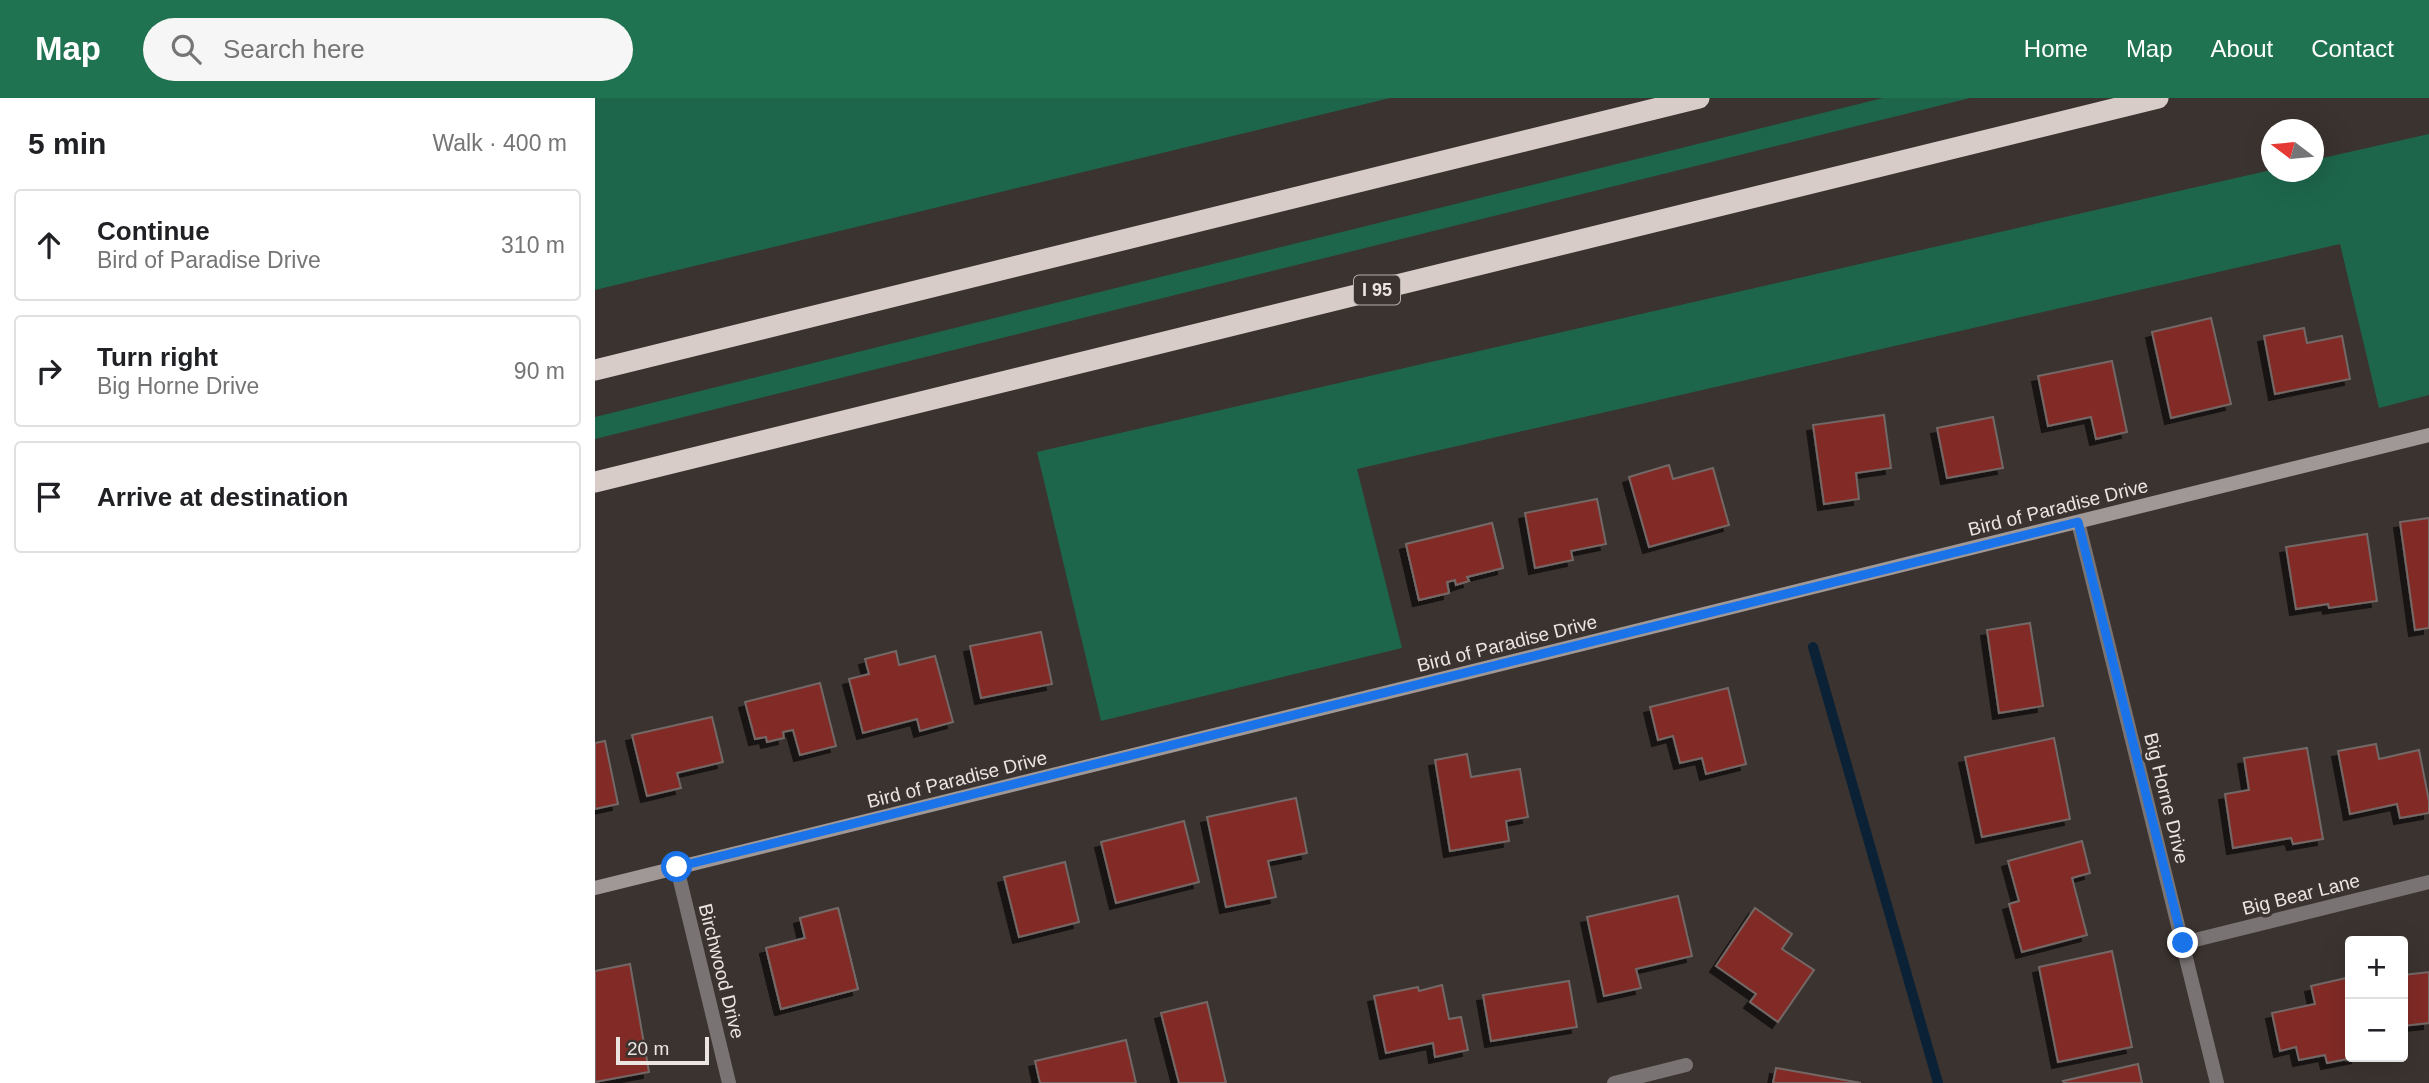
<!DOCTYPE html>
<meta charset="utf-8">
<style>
body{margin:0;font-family:Helvetica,sans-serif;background:#f6f6f6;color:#202124}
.controls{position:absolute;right:21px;bottom:21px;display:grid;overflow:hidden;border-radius:7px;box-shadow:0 7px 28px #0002}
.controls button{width:63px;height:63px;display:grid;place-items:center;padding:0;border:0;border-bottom:2px solid #e0e0e0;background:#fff;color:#202124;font:35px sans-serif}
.compass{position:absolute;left:1666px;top:21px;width:63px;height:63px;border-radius:50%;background:#fff;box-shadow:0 7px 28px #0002;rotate:286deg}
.scale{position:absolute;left:21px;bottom:18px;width:93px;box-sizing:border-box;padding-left:7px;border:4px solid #ebe5e2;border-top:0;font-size:19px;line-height:24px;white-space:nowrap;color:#ebe5e2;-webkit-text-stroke:5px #3b332f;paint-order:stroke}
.stop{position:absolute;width:21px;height:21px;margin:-16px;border:5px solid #1a73e8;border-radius:50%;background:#fff}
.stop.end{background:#1a73e8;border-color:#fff;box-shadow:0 2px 7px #0008}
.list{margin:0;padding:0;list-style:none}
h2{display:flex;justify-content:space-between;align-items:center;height:91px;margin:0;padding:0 28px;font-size:30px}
h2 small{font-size:23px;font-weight:400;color:#757577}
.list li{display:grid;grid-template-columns:46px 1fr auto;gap:21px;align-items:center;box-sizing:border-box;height:112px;margin:0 14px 14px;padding:0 14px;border:2px solid #e0e0e0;border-radius:7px}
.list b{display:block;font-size:26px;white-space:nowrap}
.list p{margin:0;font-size:23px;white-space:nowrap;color:#757577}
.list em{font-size:23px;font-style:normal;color:#757577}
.icon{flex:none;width:38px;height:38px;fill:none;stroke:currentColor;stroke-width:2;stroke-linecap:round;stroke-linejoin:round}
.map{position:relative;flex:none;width:1834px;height:985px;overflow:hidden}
header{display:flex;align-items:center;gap:42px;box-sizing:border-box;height:98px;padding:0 35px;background:#207351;color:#fff}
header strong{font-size:33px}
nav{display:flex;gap:38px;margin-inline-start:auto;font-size:24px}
.search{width:490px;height:63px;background:#f6f6f6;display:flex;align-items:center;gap:18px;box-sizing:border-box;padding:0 24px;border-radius:38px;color:#757577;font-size:26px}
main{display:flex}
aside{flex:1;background:#fff}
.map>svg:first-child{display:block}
</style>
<header>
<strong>Map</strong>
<div class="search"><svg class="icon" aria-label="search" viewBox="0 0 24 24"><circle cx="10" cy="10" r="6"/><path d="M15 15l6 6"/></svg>Search here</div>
<nav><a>Home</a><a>Map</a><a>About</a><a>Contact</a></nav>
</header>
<main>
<aside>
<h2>5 min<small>Walk · 400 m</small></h2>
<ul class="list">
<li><svg class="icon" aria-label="ahead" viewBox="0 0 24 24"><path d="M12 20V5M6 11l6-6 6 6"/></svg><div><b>Continue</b><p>Bird of Paradise Drive</p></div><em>310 m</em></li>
<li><svg class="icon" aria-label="right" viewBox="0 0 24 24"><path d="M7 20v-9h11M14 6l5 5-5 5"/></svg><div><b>Turn right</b><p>Big Horne Drive</p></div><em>90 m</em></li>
<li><svg class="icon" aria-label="arrive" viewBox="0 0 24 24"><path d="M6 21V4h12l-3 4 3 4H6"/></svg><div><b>Arrive at destination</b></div></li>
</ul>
</aside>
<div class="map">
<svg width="1834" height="985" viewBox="0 0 1834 985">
<defs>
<filter id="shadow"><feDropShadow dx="-6" dy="6" stdDeviation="0" flood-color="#0009"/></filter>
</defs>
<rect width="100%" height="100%" fill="#3b332f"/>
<g fill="#1d664b">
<polygon points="0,0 795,0 0,192"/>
<polygon points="1288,0 1375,0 0,341 0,319"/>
<polygon points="1834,36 1834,297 1784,310 1745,146 762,371 807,550 506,623 442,354 1676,72 1718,74 1719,62"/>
</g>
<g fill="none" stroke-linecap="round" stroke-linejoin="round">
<polyline stroke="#0b2236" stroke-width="10" points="1218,549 1343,985"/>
</g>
<g fill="#822c27" stroke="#736866" stroke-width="2" filter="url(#shadow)">
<polygon points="1616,220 1636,306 1576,320 1557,234"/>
<polygon points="1709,230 1712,245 1747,238 1755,281 1680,296 1669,238"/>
<polygon points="1517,263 1532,334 1501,341 1496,319 1453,328 1443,278"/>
<polygon points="1289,317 1296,370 1261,375 1264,401 1229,406 1218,327"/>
<polygon points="1398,319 1408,370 1352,380 1342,330"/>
<polygon points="1074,367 1078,381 1118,370 1134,427 1054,449 1034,379"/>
<polygon points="1002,401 1011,446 976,453 978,462 940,470 930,415"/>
<polygon points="1834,420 1834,530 1820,532 1805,424"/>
<polygon points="897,425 908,470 872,479 874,483 861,487 860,482 852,484 854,495 824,502 811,446"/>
<polygon points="897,425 908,470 872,479 874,483 861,487 860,482 852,484 854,495 824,502 811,446"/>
<polygon points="1772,436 1782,503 1734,510 1733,506 1701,511 1691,449"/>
<polygon points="1435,525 1448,608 1404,615 1392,532"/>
<polygon points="446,534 457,586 386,600 375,548"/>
<polygon points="301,553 304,567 340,558 358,624 325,633 322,621 268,635 254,581 274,576 270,561"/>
<polygon points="225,585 241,648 205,657 198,632 188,634 189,640 172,644 171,639 160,641 150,604"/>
<polygon points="1133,590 1151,666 1111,676 1107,660 1085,665 1078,638 1063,642 1055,609"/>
<polygon points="117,619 128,664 82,675 86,690 52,698 37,637"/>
<polygon points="1459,640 1475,721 1387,739 1370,659"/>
<polygon points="10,643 23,706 0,711 0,645"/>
<polygon points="1781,646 1784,661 1824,652 1834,703 1834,715 1805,720 1802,706 1755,716 1743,653"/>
<polygon points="1712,650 1728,741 1698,746 1696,740 1638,750 1630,696 1654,692 1649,660"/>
<polygon points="872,656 876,679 925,671 933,719 911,723 914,743 855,753 840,662"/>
<polygon points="701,700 712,755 673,763 681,799 631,809 612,719"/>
<polygon points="589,723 604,784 521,805 506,744"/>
<polygon points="1487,743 1495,775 1477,780 1492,837 1427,854 1414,806 1424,803 1413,763"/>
<polygon points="470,764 484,824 424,839 409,779"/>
<polygon points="1083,798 1097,858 1041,871 1046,890 1009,898 992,819"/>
<polygon points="243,810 263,891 186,911 171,850 210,840 205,820"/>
<polygon points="243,810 263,891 186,911 171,850 210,840 205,820"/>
<polygon points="1160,810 1197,836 1187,851 1219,872 1183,924 1155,904 1161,896 1121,868"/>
<polygon points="1517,853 1537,949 1463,964 1444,869"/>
<polygon points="35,866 54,974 0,984 0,873"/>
<polygon points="1834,874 1834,925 1808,928 1808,877"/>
<polygon points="1751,880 1755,899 1755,959 1763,959 1732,965 1730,957 1704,962 1701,949 1685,953 1677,915 1720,906 1716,888"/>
<polygon points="974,883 982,929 896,943 888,897"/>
<polygon points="847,887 854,921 866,919 873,952 840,959 838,945 791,955 779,898 823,889 824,893"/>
<polygon points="612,904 631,985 584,985 566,915"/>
<polygon points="531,942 541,985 445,985 440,963"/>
<polygon points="1543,966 1547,985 1469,985 1468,983"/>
<polygon points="1181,970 1266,985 1178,985"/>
</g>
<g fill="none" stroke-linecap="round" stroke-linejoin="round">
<g stroke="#797473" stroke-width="14">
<polyline points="1483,424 1622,985"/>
<polyline points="82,770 134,985"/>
<polyline points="1588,845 1834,784"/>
<polyline points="1019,985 1091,967"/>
</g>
<polyline stroke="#a09896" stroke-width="14" points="0,790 1834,337"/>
<g stroke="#d8ccc8" stroke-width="21">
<polyline points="0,272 1104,0"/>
<polyline points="0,384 1563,0"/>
</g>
</g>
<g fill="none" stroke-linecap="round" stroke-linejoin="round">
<polyline stroke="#1a73e8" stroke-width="9" points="82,769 1483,424 1588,845"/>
</g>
<g text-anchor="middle" stroke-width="7" stroke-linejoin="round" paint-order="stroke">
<rect fill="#3b332f" stroke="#b6b0ac" stroke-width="2" x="759" y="177.5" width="46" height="29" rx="5"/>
<g font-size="18" font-weight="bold" fill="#ebe5e2">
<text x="782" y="198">I 95</text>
</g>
<g font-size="19" fill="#ebe5e2" stroke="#3b332f">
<text transform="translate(1463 409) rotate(-14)" y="7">Bird of Paradise Drive</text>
<text transform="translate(912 545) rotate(-14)" y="7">Bird of Paradise Drive</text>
<text transform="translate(362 681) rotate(-14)" y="7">Bird of Paradise Drive</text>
<text transform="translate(1572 700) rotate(76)" y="7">Big Horne Drive</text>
<text transform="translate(1706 796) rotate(-14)" y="7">Big Bear Lane</text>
<text transform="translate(127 873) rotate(76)" y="7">Birchwood Drive</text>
</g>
</g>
</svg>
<div class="controls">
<button>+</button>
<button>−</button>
</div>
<svg class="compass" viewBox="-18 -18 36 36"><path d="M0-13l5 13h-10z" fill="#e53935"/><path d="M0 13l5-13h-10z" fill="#757577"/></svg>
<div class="scale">20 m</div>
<div class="stop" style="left:82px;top:769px"></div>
<div class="stop end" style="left:1588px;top:845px"></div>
</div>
</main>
